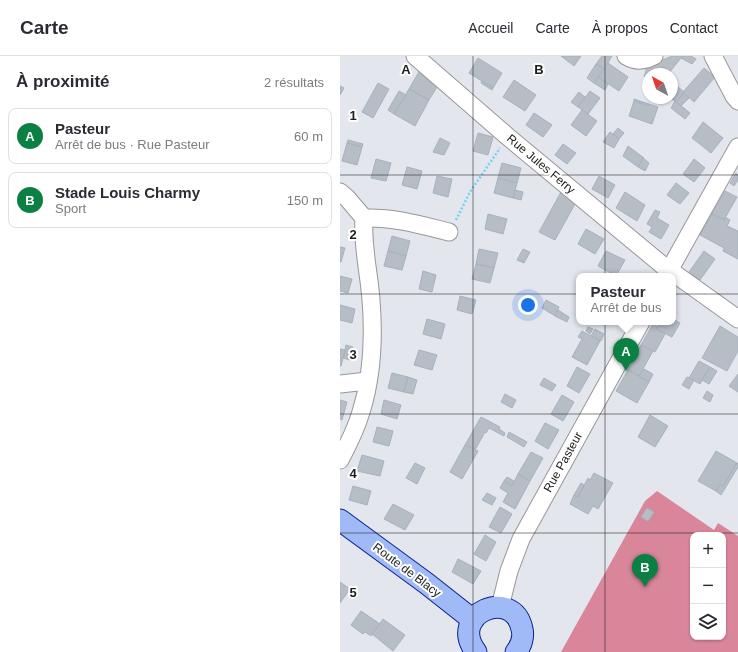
<!DOCTYPE html>
<html lang="fr">
<meta charset="utf-8">
<style>
body{margin:0;font-family:Helvetica,sans-serif;background:#f2f2f3;color:#2b2b33}
.controls{position:absolute;right:12px;bottom:12px;display:grid;overflow:hidden;border-radius:8px;box-shadow:0 1px 3px #0004}
.controls button{width:36px;height:36px;display:grid;place-items:center;padding:0;border:0;border-bottom:1px solid #e1e1e2;background:#fff;color:#2b2b33;font:20px sans-serif}
.compass{position:absolute;left:302px;top:12px;width:36px;height:36px;border-radius:50%;background:#fff;box-shadow:0 1px 3px #0004;rotate:320deg}
.you{position:absolute;left:188px;top:249px;width:14px;height:14px;margin:-10px;border:3px solid #fff;border-radius:50%;background:#1a73e8;box-shadow:0 0 0 6px #1a73e833}
.badge{display:grid;place-items:center;width:26px;height:26px;border-radius:50%;background:#0b8043;color:#fff;font-size:13px;font-weight:700}
.pin{position:absolute;translate:-50% -33px;filter:drop-shadow(0 1px 2px #0008)}
.pin::after{content:'';position:absolute;top:21px;width:14px;height:12px;background:inherit;clip-path:polygon(0 0,100% 0,50% 100%)}
.popup{position:absolute;left:236px;top:217px;width:100px;height:52px;box-sizing:border-box;display:grid;place-content:center;border-radius:8px;background:#fff;filter:drop-shadow(0 1px 3px #0005);font-size:13px;white-space:nowrap;color:#7c7c81}
.popup b{font-size:15px;color:#2b2b33}
.popup::after{content:'';position:absolute;left:50%;top:100%;margin-left:-8px;border:8px solid transparent;border-top-color:#fff}
.list{margin:0;padding:0;list-style:none}
h2{display:flex;justify-content:space-between;align-items:center;height:52px;margin:0;padding:0 16px;font-size:17px}
h2 small{font-size:13px;font-weight:400;color:#7c7c81}
.list li{display:grid;grid-template-columns:26px 1fr auto;gap:12px;align-items:center;box-sizing:border-box;height:56px;margin:0 8px 8px;padding:0 8px;border:1px solid #e1e1e2;border-radius:8px}
.list b{display:block;font-size:15px;white-space:nowrap}
.list p{margin:0;font-size:13px;white-space:nowrap;color:#7c7c81}
.list em{font-size:13px;font-style:normal;color:#7c7c81}
.icon{flex:none;width:22px;height:22px;fill:none;stroke:currentColor;stroke-width:2;stroke-linecap:round;stroke-linejoin:round}
.map{position:relative;flex:none;width:398px;height:596px;overflow:hidden}
header{display:flex;align-items:center;gap:24px;box-sizing:border-box;height:56px;padding:0 20px;background:#fff;border-bottom:1px solid #e1e1e2}
header strong{font-size:19px}
nav{display:flex;gap:22px;margin-inline-start:auto;font-size:14px}
main{display:flex}
aside{flex:1;background:#fff}
.map>svg:first-child{display:block}
</style>
<header>
<strong>Carte</strong>
<nav><a>Accueil</a><a>Carte</a><a>À propos</a><a>Contact</a></nav>
</header>
<main>
<aside>
<h2>À proximité<small>2 résultats</small></h2>
<ul class="list">
<li><span class="badge">A</span><div><b>Pasteur</b><p>Arrêt de bus · Rue Pasteur</p></div><em>60 m</em></li>
<li><span class="badge">B</span><div><b>Stade Louis Charmy</b><p>Sport</p></div><em>150 m</em></li>
</ul>
</aside>
<div class="map">
<svg width="398" height="596" viewBox="0 0 398 596">
<rect width="100%" height="100%" fill="#e4e6ee"/>
<path fill="#d9859a" fill-rule="evenodd" d="M317 435 374 474 378 467 398 480V596H221L305 445ZM353 479H383V581H353Z"/>
<g fill="#b7bdc5" stroke="#a7b1bf">
<polygon points="221,0 241,0 234,10"/>
<polygon points="262,0 272,0 264,13 256,8"/>
<polygon points="332,0 351,0 356,3 352,8 341,2 328,18 308,18 308,24 304,21 307,11"/>
<polygon points="138,2 162,17 153,32 129,17"/>
<polygon points="268,7 288,21 279,35 258,21"/>
<polygon points="256,8 264,13 254,27 247,22"/>
<polygon points="364,12 375,21 354,46 343,36"/>
<polygon points="80,14 100,26 89,44 69,33"/>
<polygon points="258,21 268,28 265,34 254,27"/>
<polygon points="174,24 196,39 185,55 163,41"/>
<polygon points="142,25 153,32 152,34 141,27"/>
<polygon points="332,26 344,36 336,46 331,42 332,42"/>
<polygon points="38,27 49,33 33,62 22,56"/>
<polygon points="0,30 4,32 0,39"/>
<polygon points="69,33 89,44 75,70 54,58"/>
<polygon points="59,35 66,39 54,58 48,54"/>
<polygon points="250,35 260,42 248,58 238,51"/>
<polygon points="239,36 245,41 238,51 231,46"/>
<polygon points="344,37 349,42 341,50 336,46"/>
<polygon points="294,43 309,48 309,50 294,45"/>
<polygon points="294,45 309,50 309,48 318,51 312,68 289,60"/>
<polygon points="335,45 350,57 345,63 331,52"/>
<polygon points="242,54 257,65 246,80 231,69"/>
<polygon points="194,57 212,69 203,81 186,69"/>
<polygon points="363,66 383,82 371,97 352,82"/>
<polygon points="278,72 284,77 279,83 273,78"/>
<polygon points="270,76 279,83 274,92 263,86"/>
<polygon points="138,77 153,81 148,99 133,95"/>
<polygon points="100,82 110,87 104,99 93,96"/>
<polygon points="8,84 23,88 22,91 7,87"/>
<polygon points="7,87 22,91 17,109 2,105"/>
<polygon points="223,88 236,97 227,108 215,99"/>
<polygon points="288,90 304,102 298,111 283,100"/>
<polygon points="303,102 309,107 305,115 298,111"/>
<polygon points="36,103 51,107 46,125 31,122"/>
<polygon points="354,103 365,112 354,126 343,118"/>
<polygon points="162,107 181,112 177,127 158,122"/>
<polygon points="67,111 82,115 77,133 62,129"/>
<polygon points="396,117 398,119 398,124 394,130 390,127"/>
<polygon points="97,120 112,123 108,141 93,137"/>
<polygon points="259,120 275,129 268,142 252,133"/>
<polygon points="158,122 177,127 173,142 154,137"/>
<polygon points="336,127 349,137 340,148 327,139"/>
<polygon points="175,134 183,136 181,144 173,142"/>
<polygon points="385,135 397,141 384,164 372,158"/>
<polygon points="221,136 235,148 215,184 199,176"/>
<polygon points="285,136 305,149 297,165 276,152"/>
<polygon points="315,154 320,156 317,162 329,169 321,183 309,176 312,171 307,168"/>
<polygon points="148,158 167,163 163,178 145,173"/>
<polygon points="372,158 384,164 385,161 390,164 387,170 398,175 398,203 383,195 384,192 360,179"/>
<polygon points="246,173 264,183 255,198 238,188"/>
<polygon points="52,180 70,185 66,200 48,195"/>
<polygon points="0,191 5,192 1,206 0,206"/>
<polygon points="139,193 158,197 154,212 136,208"/>
<polygon points="183,193 190,196 184,207 177,204"/>
<polygon points="48,195 66,200 62,214 44,210"/>
<polygon points="266,195 285,204 276,220 258,210"/>
<polygon points="364,195 375,203 360,224 349,216"/>
<polygon points="136,208 154,212 150,227 132,223"/>
<polygon points="83,215 96,219 92,236 79,233"/>
<polygon points="0,220 12,223 8,237 0,235"/>
<polygon points="120,240 136,244 132,258 117,254"/>
<polygon points="206,244 219,251 215,260 202,252"/>
<polygon points="0,249 15,253 12,267 0,264"/>
<polygon points="218,254 229,261 227,266 215,260"/>
<polygon points="87,263 105,268 101,283 83,278"/>
<polygon points="333,263 340,267 332,281 316,273 320,266 333,266"/>
<polygon points="313,268 317,271 316,273 325,278 315,296 301,289"/>
<polygon points="380,270 398,281 398,295 387,315 362,302"/>
<polygon points="248,271 253,273 250,278 246,275"/>
<polygon points="255,273 264,278 261,285 251,280"/>
<polygon points="242,275 260,285 247,309 232,301 242,283 238,281"/>
<polygon points="6,289 13,291 10,304 3,302"/>
<polygon points="301,289 313,295 299,320 288,314"/>
<polygon points="0,293 5,294 1,310 0,310"/>
<polygon points="79,294 97,299 92,314 74,309"/>
<polygon points="359,305 370,311 360,328 349,322"/>
<polygon points="237,311 250,318 239,337 227,330"/>
<polygon points="370,311 377,315 369,328 362,324"/>
<polygon points="304,313 313,318 309,326 299,320"/>
<polygon points="288,314 309,326 297,347 276,335"/>
<polygon points="52,317 68,321 64,336 48,332"/>
<polygon points="398,318 398,336 389,330"/>
<polygon points="68,321 77,324 73,338 64,336"/>
<polygon points="347,321 354,324 349,333 342,329"/>
<polygon points="204,322 216,329 212,335 200,329"/>
<polygon points="367,335 373,339 370,346 363,342"/>
<polygon points="165,338 176,344 172,352 161,346"/>
<polygon points="222,339 234,346 223,365 211,358"/>
<polygon points="0,344 7,346 2,364 0,363"/>
<polygon points="44,344 61,349 57,363 41,358"/>
<polygon points="310,359 328,370 315,391 298,381"/>
<polygon points="141,361 160,371 159,373 165,377 164,380 149,372 146,377 145,376 135,394 125,389"/>
<polygon points="205,367 219,374 208,393 195,385"/>
<polygon points="37,371 53,375 49,390 33,386"/>
<polygon points="169,376 187,386 184,391 167,381"/>
<polygon points="125,389 138,395 122,423 110,416"/>
<polygon points="376,395 397,407 383,430 380,428 376,435 358,425"/>
<polygon points="191,396 203,402 190,425 178,418"/>
<polygon points="22,399 44,405 40,420 17,415"/>
<polygon points="75,407 85,412 77,428 66,422"/>
<polygon points="397,407 398,408 398,411 381,439 376,435 380,428 383,430"/>
<polygon points="254,417 273,427 258,453 253,450 248,458 230,448 234,439 238,441 248,422 250,424"/>
<polygon points="178,418 190,425 175,453 163,446 168,437 160,432 164,425 172,430"/>
<polygon points="167,421 174,425 172,430 164,425"/>
<polygon points="241,427 244,429 238,441 234,439"/>
<polygon points="13,430 31,435 27,449 9,444"/>
<polygon points="147,437 156,442 152,449 142,444"/>
<polygon points="53,448 74,459 65,474 44,463"/>
<polygon points="160,451 172,458 161,477 149,471"/>
<polygon points="307,452 314,456 308,465 301,461"/>
<polygon points="145,479 156,486 146,505 134,498"/>
<polygon points="118,503 141,515 133,528 112,516"/>
<polygon points="0,526 10,533 0,547"/>
<polygon points="21,555 40,568 31,580 25,576 23,578 11,569"/>
<polygon points="43,563 65,579 53,595 32,578"/>
</g>
<g fill="none" stroke-linecap="round" stroke-linejoin="round">
<defs>
<g id="minor">
<polyline points="75,0 167,80 321,208 398,263"/>
<path d="M286 0C296 6 304 5 314 0"/>
<polyline points="373,0 394,40 398,45"/>
<path d="M0 136 7 142 24 162C22 190 29 216 31 244 34 281 32 321 21 356 16 373 8 389 0 404"/>
<path d="M24 162C54 161 81 169 109 176"/>
<polyline points="326,220 398,91"/>
<polyline points="0,328 27,325"/>
<polyline points="160,551 169,515 181,483 301,266"/>
</g>
<g id="major">
<polyline points="0,464 86,527 133,564"/>
<path d="M136 596C107 558 173 530 182 573 184 581 181 590 176 596"/>
</g>
</defs>
<use href="#minor" stroke="#979797" stroke-width="19"/>
<use href="#major" stroke="#08228f" stroke-width="23"/>
<polyline stroke="#70d3f2" stroke-width="2.5" stroke-dasharray="2 2" stroke-linecap="butt" points="116,164 130,136 160,92"/>
<use href="#minor" stroke="#fff" stroke-width="17"/>
<use href="#major" stroke="#a0b9f7" stroke-width="21"/>
</g>
<path fill="none" stroke="#1d1d1d" stroke-width="1" stroke-opacity="0.55" d="M133 0V596M265 0V596M0 119H398M0 238H398M0 358H398M0 477H398"/>
<g text-anchor="middle" stroke-width="4" stroke-linejoin="round" paint-order="stroke">
<g font-size="12" fill="#1d1d1d" stroke="#fff">
<text transform="translate(201 108) rotate(40)" y="4">Rue Jules Ferry</text>
<text transform="translate(223 406) rotate(-61)" y="4">Rue Pasteur</text>
<text transform="translate(67 514) rotate(37)" y="4">Route de Blacy</text>
</g>
</g>
<g font-size="13" text-anchor="middle" font-weight="bold" fill="#1d1d1d" stroke="#fff" stroke-width="4" stroke-linejoin="round" paint-order="stroke">
<text x="66" y="18">A</text>
<text x="199" y="18">B</text>
<text x="13" y="64">1</text>
<text x="13" y="183">2</text>
<text x="13" y="303">3</text>
<text x="13" y="422">4</text>
<text x="13" y="541">5</text>
</g>
</svg>
<div class="controls">
<button>+</button>
<button>−</button>
<button><svg class="icon" aria-label="layers" viewBox="0 0 24 24"><path d="M12 4l9 5-9 5-9-5zM3 14l9 5 9-5"/></svg></button>
</div>
<svg class="compass" viewBox="-18 -18 36 36"><path d="M0-13l5 13h-10z" fill="#e53935"/><path d="M0 13l5-13h-10z" fill="#7c7c81"/></svg>
<div class="you"></div>
<div class="pin badge" style="left:286px;top:315px">A</div>
<div class="popup"><b>Pasteur</b>Arrêt de bus</div>
<div class="pin badge" style="left:305px;top:531px">B</div>
</div>
</main>
